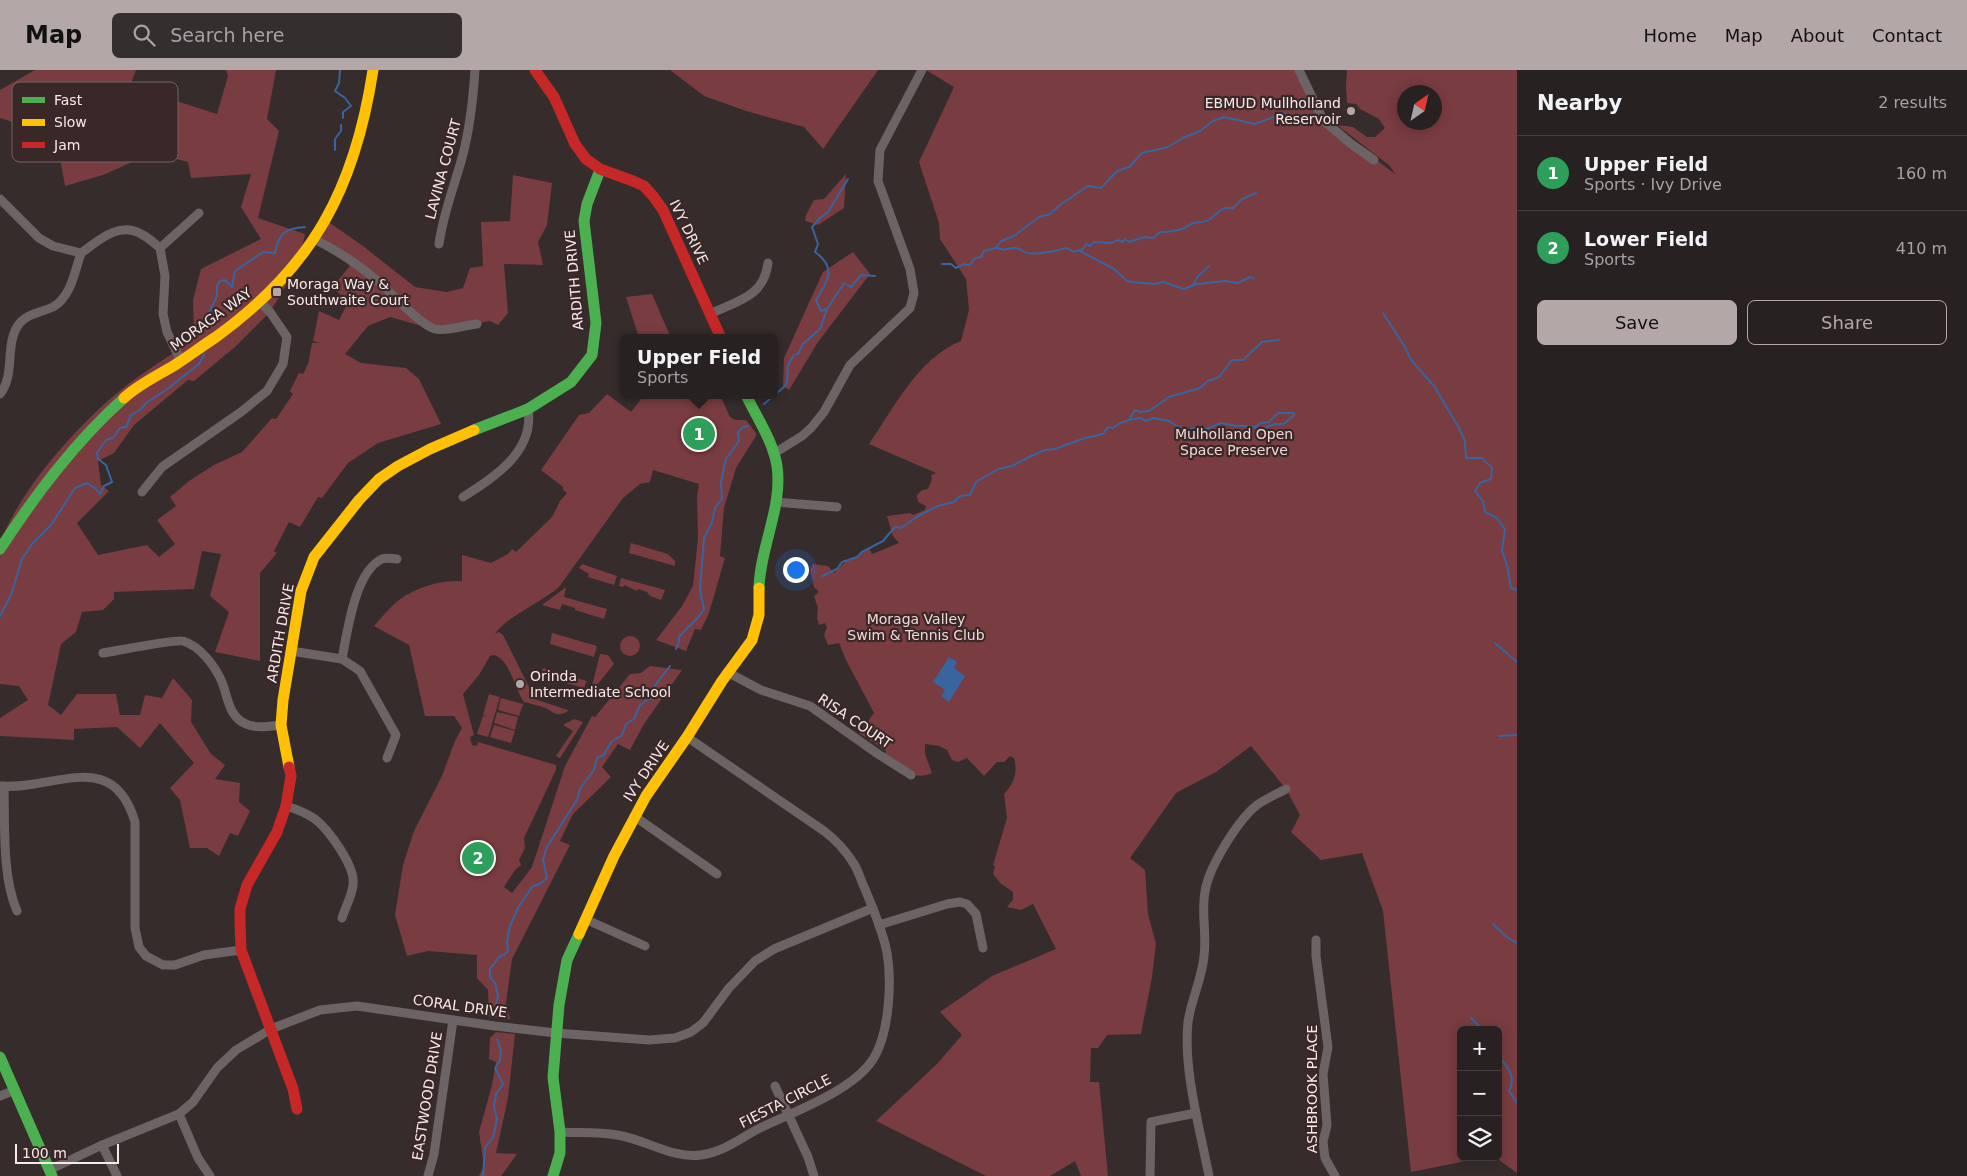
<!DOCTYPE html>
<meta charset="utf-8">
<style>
body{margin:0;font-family:"DejaVu Sans",sans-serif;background:#342e2e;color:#f1f3f6}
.controls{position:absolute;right:15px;bottom:15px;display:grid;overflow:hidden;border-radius:8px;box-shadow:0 2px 12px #0003}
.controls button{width:45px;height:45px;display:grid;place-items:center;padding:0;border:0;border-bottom:1px solid #443e3f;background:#282121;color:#f1f3f6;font:25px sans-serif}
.compass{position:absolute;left:1397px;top:15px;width:45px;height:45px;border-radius:50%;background:#282121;box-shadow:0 2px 12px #0003;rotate:34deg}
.scale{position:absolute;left:15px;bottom:12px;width:104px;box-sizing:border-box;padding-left:5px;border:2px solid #f6eae9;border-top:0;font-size:14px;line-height:18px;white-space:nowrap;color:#f6eae9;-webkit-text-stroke:4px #3a2828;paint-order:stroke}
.you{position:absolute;left:795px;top:499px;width:18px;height:18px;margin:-12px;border:4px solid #fff;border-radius:50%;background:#1a73e8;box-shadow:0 0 0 8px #1a73e833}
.badge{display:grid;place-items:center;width:32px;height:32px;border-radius:50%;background:#b3a8a7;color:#fff;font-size:16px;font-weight:700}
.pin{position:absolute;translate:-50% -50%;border:2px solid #fff;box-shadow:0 1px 5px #0006}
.popup{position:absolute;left:620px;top:264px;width:158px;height:65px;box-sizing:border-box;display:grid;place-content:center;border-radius:8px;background:#282121;filter:drop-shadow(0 1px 4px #0005);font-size:16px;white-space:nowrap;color:#a5a3a5}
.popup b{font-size:19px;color:#f1f3f6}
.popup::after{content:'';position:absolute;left:50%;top:100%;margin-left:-10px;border:10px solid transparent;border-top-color:#282121}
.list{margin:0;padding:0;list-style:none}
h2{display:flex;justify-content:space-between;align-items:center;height:65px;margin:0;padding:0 20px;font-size:21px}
h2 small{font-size:16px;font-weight:400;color:#a5a3a5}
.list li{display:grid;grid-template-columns:32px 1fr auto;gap:15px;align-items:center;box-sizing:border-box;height:75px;padding:0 20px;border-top:1px solid #443e3f}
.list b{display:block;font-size:19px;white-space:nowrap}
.list p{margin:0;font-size:16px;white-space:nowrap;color:#a5a3a5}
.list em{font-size:16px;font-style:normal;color:#a5a3a5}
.actions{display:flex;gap:10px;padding:15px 20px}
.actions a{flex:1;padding:11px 0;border:1px solid #b3a8a7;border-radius:8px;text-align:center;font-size:18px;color:#b3a8a7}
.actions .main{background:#b3a8a7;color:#111}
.icon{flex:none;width:28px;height:28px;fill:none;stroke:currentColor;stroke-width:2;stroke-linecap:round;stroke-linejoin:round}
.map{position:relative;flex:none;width:1517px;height:1106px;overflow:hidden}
header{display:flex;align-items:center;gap:30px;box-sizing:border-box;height:70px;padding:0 25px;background:#b3a8a7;color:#111}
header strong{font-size:24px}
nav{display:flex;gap:28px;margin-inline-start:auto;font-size:18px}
.search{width:350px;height:45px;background:#342e2e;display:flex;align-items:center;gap:12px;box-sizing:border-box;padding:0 18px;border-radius:8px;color:#a5a3a5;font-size:19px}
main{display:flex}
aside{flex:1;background:#282121}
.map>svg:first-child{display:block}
</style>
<header>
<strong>Map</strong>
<div class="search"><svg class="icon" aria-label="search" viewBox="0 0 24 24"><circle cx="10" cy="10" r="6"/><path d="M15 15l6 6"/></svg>Search here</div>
<nav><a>Home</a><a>Map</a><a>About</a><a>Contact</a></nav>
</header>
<main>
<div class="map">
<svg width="1517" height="1106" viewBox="0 0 1517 1106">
<rect width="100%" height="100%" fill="#362c2c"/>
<g fill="#793c40" fill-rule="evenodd">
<path d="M35 0H136L130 16 217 44 228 6 226 0H276L267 49 279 61 258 148 305 164 298 196 270 242 235 277 194 311 188 310 134 355 114 383 98 391 101 415 109 421 77 453 98 485 147 475 159 487 175 474 157 450 176 436 170 427 189 411 214 395 242 382 272 348 276 349 293 324 290 321 299 303 303 304 308 294 312 273H320L313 271 319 241 339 250 349 231 332 218 353 192 316 170 320 146 363 176 415 217 447 222 463 218 470 198 483 196 481 152 510 151 513 105 552 113 547 155 538 172 543 195 504 194 508 243 498 255 490 251 453 258 422 256 390 247 368 256 345 284 361 293 406 298 419 309 441 354 378 373 348 393 322 428 318 427 300 457 289 452 274 481 277 483 260 503V591L215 582 229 542 210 526 221 484 202 481 194 519 114 522V529L103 540 82 542 76 562 61 574 48 635 61 645 77 624H116L120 645H140L145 625 162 628 173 608 192 630 191 652 211 684 225 695 215 709 240 713 239 732 250 741 238 766 230 763 219 786 207 778H190L180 730 170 718 194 693 160 653 140 678 117 657 74 659V670L0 666V648L28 630 19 616 0 614V473C21 417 83 348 131 312 151 297 173 284 194 269L193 230 201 199 261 169 241 137 251 104 191 108 188 92 152 83 103 105 65 116 56 66 0 48V20Z"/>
<polygon points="670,0 878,0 823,79 804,57 746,41 704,26"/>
<path d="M926 0H1298L1323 50 1395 104 1390 96 1337 55 1353 57 1367 67H1375L1385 58 1379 49 1360 39 1356 34 1347 33 1346 17 1347 0H1517V1103L1495 1087H1498V960H1461V1087H1486L1411 1102 1383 841 1362 783 1321 790 1291 762 1300 745 1286 719 1251 676 1216 702 1176 723 1130 788 1145 800 1148 844 1156 874 1152 907 1141 964 1107 965 1098 978H1091L1090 1012H1099L1108 1106H1081L1075 1091 1050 1106H986L876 1051 937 994 962 965 940 942 992 906 1056 879 1033 834 1021 840 1007 837 1013 830V822L1000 813 993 804 995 796 993 795 1007 748 1004 724C1014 713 1018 703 1014 688L1010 686 1004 692H997L984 706 967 688 958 692 952 690 947 680 939 676 925 674V684L932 703C914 712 898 697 883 687L886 681 859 663 874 643 846 590 839 573 828 575 824 565 827 557 825 553 819 555 817 548 818 538 814 526 819 522 814 517 810 499 813 494 828 496 834 503 846 491 857 487 869 478 872 484 899 473 893 466 887 446 910 443 913 445 925 440 926 436 918 432 917 425 922 420 928 419 932 409 931 405 936 403 869 374C894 338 918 288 961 271L969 240 966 209 940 169 939 153 919 92 954 17ZM1404 22H1434V52H1404Z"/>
<polygon points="846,104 844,138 818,155 805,151 806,145 814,130 824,129"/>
<polygon points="853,182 870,204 818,272 789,320 783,316 784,288 823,202"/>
<polygon points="652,224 671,268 639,268 626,227"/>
<path d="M607 324 631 342 644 325H720L730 347 735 350H746L756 363V366L736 398 724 438 720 486 725 488 709 543 701 560 695 559 686 581 656 570 682 536 693 516 698 468 697 426 699 414 653 400 650 412 640 414 623 428 559 517C543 531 505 548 495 564L499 562 503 565 530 619 533 621 531 628 568 640 567 642C554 647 555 642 545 638 538 635 531 634 524 632 515 620 510 589 494 585L490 586 479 605 463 624 474 665 470 667 472 675 477 676 478 672 556 695V700L524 768 525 778 519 790 521 795 515 800 504 817 512 823 532 797 565 696 592 646 595 647 630 604 641 603 650 596 682 600 644 654 630 680 618 674 602 697 611 707 573 744 560 771 570 775 512 889 506 933 510 949 489 947 488 920 477 908V885L428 881 407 886 395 845 403 795 414 761 442 706 455 671 462 658 454 646H425L409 575 374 556C382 547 390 537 399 530 416 517 441 510 462 511V485L491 493 508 484 512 479 516 482 552 447 560 431 567 423 563 420V417L541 400 579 345 589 343Z"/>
<polygon points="631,473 668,484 675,491 675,496 629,483"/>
<polygon points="582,494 617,506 614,515 588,507 589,504 579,498"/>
<polygon points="621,508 665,520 661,530 650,526 647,522 638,519 637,521 624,515 623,517 619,516"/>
<polygon points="566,517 564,527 607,539 604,549 575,540 575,538 562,534 560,540 542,535"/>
<polygon points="552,563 597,576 594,587 550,574"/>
<circle cx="630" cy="576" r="10"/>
<polygon points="600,584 608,585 614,594 590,624"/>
<polygon points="543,598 587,611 584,618 540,606"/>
<polygon points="489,624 500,627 488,667 477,664 483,646 488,647 483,645"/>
<polygon points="501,628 523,634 519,646 498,640"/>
<polygon points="497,642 518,647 515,660 494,653"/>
<polygon points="574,649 583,652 560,688 556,686 573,661 563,655"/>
<polygon points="494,655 515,661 511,673 490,667"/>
<polygon points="496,962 515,964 508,1028 496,1083 517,1084 501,1106 479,1106 484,1096 479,1062 492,1015 496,992 489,989 490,968"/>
</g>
<polygon fill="#3864a0" points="949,587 957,592 954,598 965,606 949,632 941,626 945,620 933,612"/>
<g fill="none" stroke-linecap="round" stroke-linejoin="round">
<g stroke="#3864a0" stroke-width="2">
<polyline points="340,0 339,13 335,21 345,28 351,36 343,42 343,48"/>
<polyline points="335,80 335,69 341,61 341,55"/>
<path d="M997 178C1007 182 1008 177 1016 178 1021 179 1023 182 1027 183 1041 185 1054 181 1067 178L1074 182 1083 179 1086 174 1090 176 1094 172 1112 173 1117 170 1123 172 1125 169 1129 172 1144 167 1153 168 1160 162C1168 162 1177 161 1184 158 1187 157 1190 154 1194 153 1200 152 1205 152 1210 149 1219 143 1221 136 1233 138L1242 129 1256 123"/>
<polyline points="1080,181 1114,199 1127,211 1133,212 1155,214 1163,212 1184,219 1197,214 1225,211 1238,213 1250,207 1254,208"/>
<polyline points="942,194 951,194 956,198 964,194 970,195 975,188 981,187 984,181 996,178 1001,171 1014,166 1039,147 1050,144 1060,135 1088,116 1101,118 1117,101 1129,97 1142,83 1168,77 1183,68 1200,61 1213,51 1224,47 1255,54 1284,43"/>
<polyline points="1193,215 1198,206 1209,196"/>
<path d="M827 239 821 241 816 230C828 212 837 197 815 182L818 174 812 157 820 148 828 142 848 109"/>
<polyline points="1383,243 1405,277 1411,290 1434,316 1459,358 1465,371 1466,388 1482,388 1492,398 1491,409 1480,413 1475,421 1483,431 1485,442 1497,448 1505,459 1502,481 1507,495 1511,518 1517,520"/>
<path d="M205 250 217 226V216L220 211 225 210 232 217 235 201 263 182 275 183C279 163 285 158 305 157"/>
<polyline points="764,334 784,317 787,312 788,295 794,285 798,284 803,274 820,259 827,239 844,213 851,217 861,205 875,206"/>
<polyline points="1129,350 1140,348 1146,351 1153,348 1169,351 1178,357 1189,360 1196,357 1206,359 1221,353 1237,356 1249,356 1261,359 1275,354 1284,354 1295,344"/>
<polyline points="1255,357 1261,353 1269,352 1278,343 1293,343"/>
<polyline points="822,506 837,499 842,492 857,487 862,482 883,471 895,457 901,458 918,446 938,436 954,432 960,426 970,425 976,412 998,399 1012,396 1027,388 1045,380 1055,379 1085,368 1103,364 1108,357 1113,358 1120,353 1129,350 1135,340 1140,342 1149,341 1169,327 1200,318 1208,311 1219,307 1232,290 1243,290 1262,272 1279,270"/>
<polyline points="0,546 11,525 22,489 32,474 51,455 75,418 87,413 96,419 100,424 104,416 112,412 106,395 98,389 97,383 106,370 113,368 120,358 126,357 131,345 140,340 146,333 166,320 199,294 204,285 203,280"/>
<polyline points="1495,573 1517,592"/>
<path d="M676 579 679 571V567C687 557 698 550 704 539L700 519 704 468 712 452 715 438 722 429 721 413 724 397 726 389 739 371 738 362 742 358 748 356"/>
<polyline points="1499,666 1517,665"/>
<polyline points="1493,854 1508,868 1517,873"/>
<polyline points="500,947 496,935 498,926 495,913 490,907 490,899 499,887 505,884 508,881 507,871 510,856 519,836 533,816 540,814 547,808 543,789 547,777 578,728 580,719 594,700 597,688 604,685 611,672 622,665 626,654 634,649 640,635 651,628 653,618 670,596"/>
<polyline points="1471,948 1483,960"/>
<path d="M1498 985C1507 997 1517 1006 1509 1021L1517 1033"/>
<polyline points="483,1106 485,1078 493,1067 497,1050 494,1036 496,1024 503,1014 495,998 500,991 501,981 497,969"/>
</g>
<g stroke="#6c6464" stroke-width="9">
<polyline points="1299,0 1323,50 1350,73 1374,90"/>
<path d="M0 129 39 168 53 176 81 183C98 171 119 151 141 164 148 167 154 173 160 178L165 206 163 244 167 262 181 291"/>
<path d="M316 170C340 182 362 197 382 215 394 226 421 255 435 259 445 262 466 255 477 254"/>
<path d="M439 174C443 144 454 117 462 88 470 59 473 30 475 0"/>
<polyline points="160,178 199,143"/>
<path d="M710 244C737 231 764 227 768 193"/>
<path d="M0 324C16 304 4 274 19 254 26 244 42 242 53 237 71 227 75 201 81 183"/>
<polyline points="773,384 802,366 811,358 824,342 850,295 910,238 914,223 910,199 878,111 880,80 922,0"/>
<polyline points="142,422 162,397 241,342 267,321 283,294 287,267 270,242 260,232"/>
<path d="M463 427C494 408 535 381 528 339"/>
<polyline points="775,432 837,437"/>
<polyline points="291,581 342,589 360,601 396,665 387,688"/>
<path d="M103 583C116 581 175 569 183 571 200 576 215 596 222 612 228 628 229 647 246 654 257 659 270 656 281 655"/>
<path d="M342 589C347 563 355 501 382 489 386 487 392 489 397 489"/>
<polyline points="727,602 761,620 810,636 878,684 911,705"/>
<path d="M0 716C53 721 113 676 135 752V858L139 877 146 886 163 895H175L204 885 241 880"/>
<path d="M4 716C5 754 2 807 17 841"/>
<path d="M286 736C296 739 306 743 315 749 329 760 356 797 353 815 352 826 345 838 342 848"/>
<polyline points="634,746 717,804"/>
<polyline points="585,849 645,876"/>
<polyline points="879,855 947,834 960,832 967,834 976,844 983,878"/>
<polyline points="1316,870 1316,886 1328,977 1323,1004 1327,1055 1323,1072 1325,1088 1335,1106"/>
<polyline points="775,1016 808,1087 814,1106"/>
<polyline points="0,1026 15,1020"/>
<polyline points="179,1044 198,1088 210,1106"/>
<path d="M560 1062C579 1063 599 1062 617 1065 645 1069 672 1089 701 1085 724 1082 740 1068 760 1058 793 1042 859 1019 876 984 889 959 892 911 887 883 883 861 873 839 865 819 861 811 859 802 854 794 846 781 836 770 824 761L687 667"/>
<polyline points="102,1075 117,1106"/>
<polyline points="49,1100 100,1076 179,1044 193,1032 217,998 236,980 271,959 320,940 357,936 495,956 556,963 649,970 675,968 691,962 703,953 729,918 755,891 774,879 873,838"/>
<polyline points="428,1106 434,1084 453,950"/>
<polyline points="1150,1106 1151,1052 1196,1043"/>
<path d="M1209 1106C1200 1059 1183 1000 1188 952 1191 930 1202 909 1204 886 1207 865 1201 843 1205 822 1208 798 1238 750 1257 735 1265 729 1277 724 1286 719"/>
</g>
<g stroke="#4caf50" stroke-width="11">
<path d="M746 325C757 348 773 371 777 396 783 437 760 477 759 518"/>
<polyline points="474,360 528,339 571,312 592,285 596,253 584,151 587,134 600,100"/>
<path d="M0 479C36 424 75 372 124 328"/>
<polyline points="0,987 52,1106"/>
<polyline points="553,1106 560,1083 560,1062 553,1007 559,935 567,890 579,864"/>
</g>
<g stroke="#ffc107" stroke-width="11">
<path d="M124 328C139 314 157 306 175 295 189 286 202 276 216 267 314 196 355 118 373 0"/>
<polyline points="289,697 281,655 283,630 301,521 314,487 359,430 379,409 398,396 430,379 474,360"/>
<polyline points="579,864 614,786 646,726 687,667 722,611 752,570 759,545 759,518"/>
</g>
<g stroke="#c62828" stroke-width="11">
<polyline points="535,0 554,27 575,74 586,89 600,99 633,111 644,116 653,126 663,140 721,268"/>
<polyline points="289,697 291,706 286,736 277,762 247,815 240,839 240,852 241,880 293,1019 297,1039"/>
</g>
</g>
<g fill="#b3a8a7" stroke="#3a2828" stroke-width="2">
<circle cx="1351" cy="41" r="5"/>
<rect x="272" y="217" width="10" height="10" rx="2.5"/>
<circle cx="520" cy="614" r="5"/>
</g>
<g text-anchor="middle" stroke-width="4.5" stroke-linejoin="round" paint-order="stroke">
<g font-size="14" fill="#f6eae9" stroke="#3a2828" text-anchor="start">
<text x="1341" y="38" text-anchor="end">EBMUD Mullholland<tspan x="1341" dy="16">Reservoir</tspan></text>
<text x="287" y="219">Moraga Way &amp;<tspan x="287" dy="16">Southwaite Court</tspan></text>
<text x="530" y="611">Orinda<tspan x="530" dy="16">Intermediate School</tspan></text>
</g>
<g font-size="14" fill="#f6eae9" stroke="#3a2828">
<text transform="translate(443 99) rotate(-75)" y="5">LAVINA COURT</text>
<text transform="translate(689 162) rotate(64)" y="5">IVY DRIVE</text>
<text transform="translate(574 210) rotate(-95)" y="5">ARDITH DRIVE</text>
<text transform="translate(211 249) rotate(-36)" y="5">MORAGA WAY</text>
<text transform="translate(280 563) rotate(-80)" y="5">ARDITH DRIVE</text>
<text transform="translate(855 651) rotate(34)" y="5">RISA COURT</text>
<text transform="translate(646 701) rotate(-56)" y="5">IVY DRIVE</text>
<text transform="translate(460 936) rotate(8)" y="5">CORAL DRIVE</text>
<text transform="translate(1312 1019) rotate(-90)" y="5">ASHBROOK PLACE</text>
<text transform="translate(427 1026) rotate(-81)" y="5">EASTWOOD DRIVE</text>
<text transform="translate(785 1031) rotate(-27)" y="5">FIESTA CIRCLE</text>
</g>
<g font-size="14" fill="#f2d7d7" stroke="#3a2828">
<text x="1234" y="369">Mulholland Open<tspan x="1234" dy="16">Space Preserve</tspan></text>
<text x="916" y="554">Moraga Valley<tspan x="916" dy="16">Swim &amp; Tennis Club</tspan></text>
</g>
</g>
<rect x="12" y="12" width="166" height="80" rx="8" fill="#3a2828" stroke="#726262" stroke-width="1"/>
<rect x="22" y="27" width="23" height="6" fill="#4caf50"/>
<rect x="22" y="49" width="23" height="7" fill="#ffc107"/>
<rect x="22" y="72" width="23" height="6" fill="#c62828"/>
<g font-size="14" fill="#f6eae9">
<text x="54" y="35">Fast</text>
<text x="54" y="57">Slow</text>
<text x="54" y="80">Jam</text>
</g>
</svg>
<div class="controls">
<button>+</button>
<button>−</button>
<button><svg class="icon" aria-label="layers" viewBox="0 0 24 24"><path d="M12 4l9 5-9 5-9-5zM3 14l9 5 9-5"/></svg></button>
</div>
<svg class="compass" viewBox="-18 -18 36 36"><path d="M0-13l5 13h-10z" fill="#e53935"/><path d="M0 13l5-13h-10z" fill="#a5a3a5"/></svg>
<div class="scale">100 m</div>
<div class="you"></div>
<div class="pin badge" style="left:699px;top:364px;background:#2e9e5b">1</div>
<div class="popup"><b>Upper Field</b>Sports</div>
<div class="pin badge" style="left:478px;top:788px;background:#2e9e5b">2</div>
</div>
<aside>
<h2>Nearby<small>2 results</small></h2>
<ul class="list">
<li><span class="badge" style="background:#2e9e5b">1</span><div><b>Upper Field</b><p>Sports · Ivy Drive</p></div><em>160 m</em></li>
<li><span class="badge" style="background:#2e9e5b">2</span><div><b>Lower Field</b><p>Sports</p></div><em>410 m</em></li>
</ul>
<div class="actions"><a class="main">Save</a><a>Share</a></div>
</aside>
</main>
